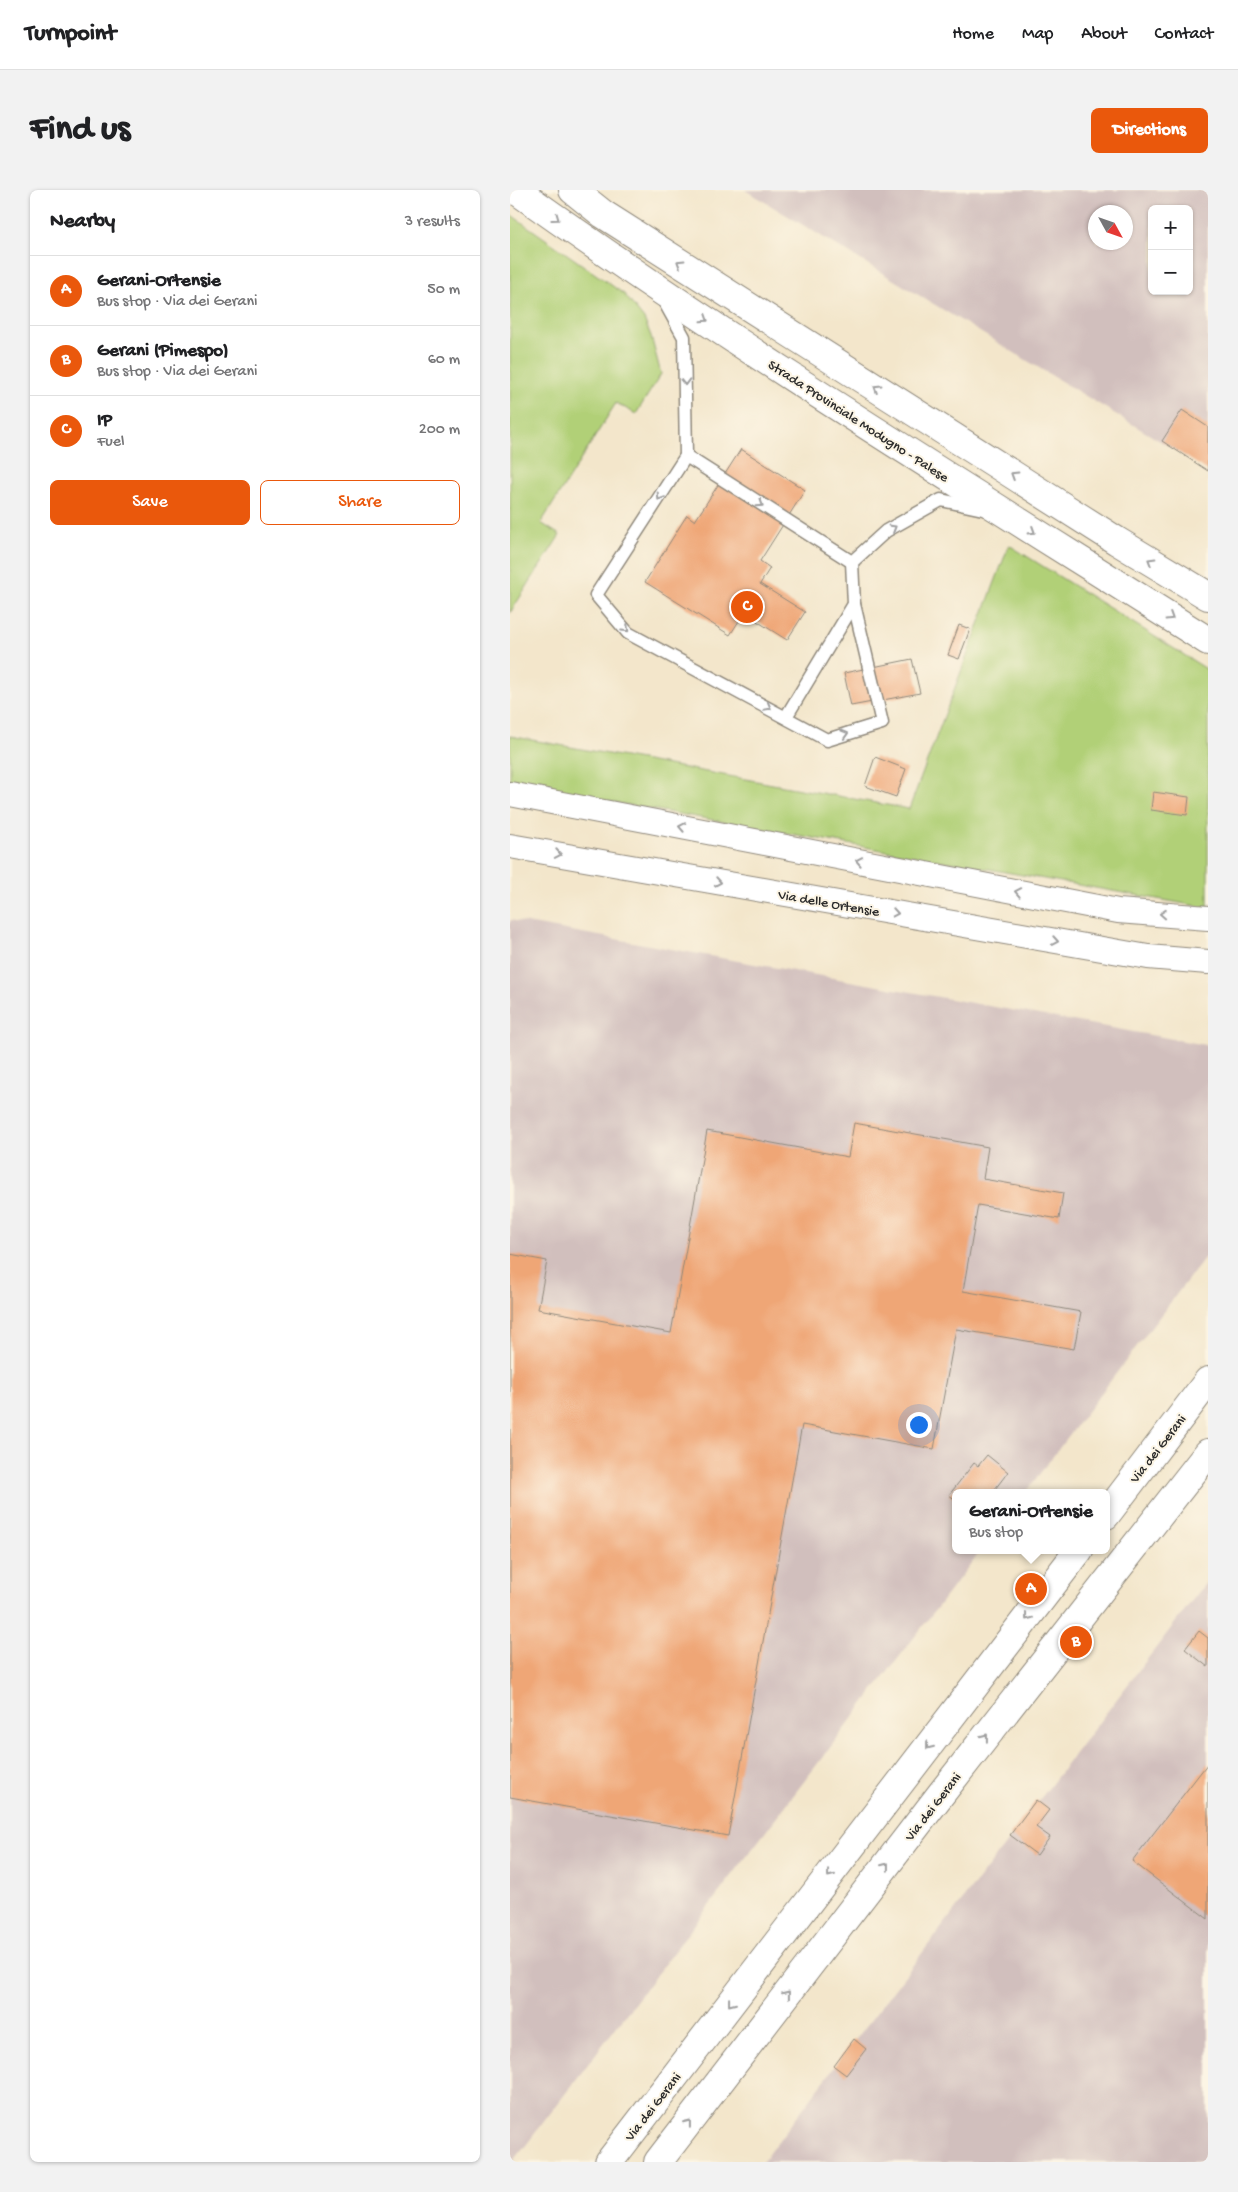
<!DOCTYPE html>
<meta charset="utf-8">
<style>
body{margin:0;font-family:"Gochi Hand",sans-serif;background:#f2f2f2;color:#202124}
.controls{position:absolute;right:15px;top:15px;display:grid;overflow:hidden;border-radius:8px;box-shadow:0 1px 4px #0004}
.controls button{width:45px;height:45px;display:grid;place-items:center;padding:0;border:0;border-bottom:1px solid #e0e0e0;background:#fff;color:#202124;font:25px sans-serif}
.compass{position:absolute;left:578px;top:15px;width:45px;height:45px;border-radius:50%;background:#fff;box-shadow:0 1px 4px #0004;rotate:130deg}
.you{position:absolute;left:408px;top:1234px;width:18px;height:18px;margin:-12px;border:4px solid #fff;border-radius:50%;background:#1a73e8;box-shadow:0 0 0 8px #1a73e833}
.badge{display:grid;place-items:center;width:32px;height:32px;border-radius:50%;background:#ea580c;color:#fff;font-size:16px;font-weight:700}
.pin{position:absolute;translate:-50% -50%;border:2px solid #fff;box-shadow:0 1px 5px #0006}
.popup{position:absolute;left:442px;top:1299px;width:158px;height:65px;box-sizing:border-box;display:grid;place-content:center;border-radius:8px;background:#fff;filter:drop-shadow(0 1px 4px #0005);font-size:16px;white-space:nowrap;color:#757577}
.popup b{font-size:19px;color:#202124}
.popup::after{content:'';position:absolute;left:50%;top:100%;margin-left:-10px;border:10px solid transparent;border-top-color:#fff}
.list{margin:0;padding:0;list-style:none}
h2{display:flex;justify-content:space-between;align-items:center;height:65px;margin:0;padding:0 20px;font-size:21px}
h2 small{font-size:16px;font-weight:400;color:#757577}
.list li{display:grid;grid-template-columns:32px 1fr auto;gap:15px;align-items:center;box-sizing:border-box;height:70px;padding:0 20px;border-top:1px solid #e0e0e0}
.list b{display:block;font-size:19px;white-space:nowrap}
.list p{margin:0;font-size:16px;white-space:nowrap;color:#757577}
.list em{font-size:16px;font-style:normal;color:#757577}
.actions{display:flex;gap:10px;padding:15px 20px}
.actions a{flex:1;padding:11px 0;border:1px solid #ea580c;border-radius:8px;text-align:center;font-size:18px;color:#ea580c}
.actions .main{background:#ea580c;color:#fff}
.map{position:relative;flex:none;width:698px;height:1972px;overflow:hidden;border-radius:8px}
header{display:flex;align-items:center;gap:30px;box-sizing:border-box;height:70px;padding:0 25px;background:#fff;border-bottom:1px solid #e0e0e0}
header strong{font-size:24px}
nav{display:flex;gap:28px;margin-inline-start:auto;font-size:18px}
.intro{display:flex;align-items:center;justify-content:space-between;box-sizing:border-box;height:120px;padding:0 30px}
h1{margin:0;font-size:35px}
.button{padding:12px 22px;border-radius:8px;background:#ea580c;color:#fff;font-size:18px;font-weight:700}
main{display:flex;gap:30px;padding:0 30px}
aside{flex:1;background:#fff;border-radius:8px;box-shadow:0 1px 4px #0004}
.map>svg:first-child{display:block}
</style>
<header>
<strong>Turnpoint</strong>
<nav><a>Home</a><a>Map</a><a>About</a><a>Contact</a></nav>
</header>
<div class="intro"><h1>Find us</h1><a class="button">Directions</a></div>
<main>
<aside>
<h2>Nearby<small>3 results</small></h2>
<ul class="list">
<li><span class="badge">A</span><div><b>Gerani-Ortensie</b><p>Bus stop · Via dei Gerani</p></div><em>50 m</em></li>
<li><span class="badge">B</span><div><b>Gerani (Pimespo)</b><p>Bus stop · Via dei Gerani</p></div><em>60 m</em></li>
<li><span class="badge">C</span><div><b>IP</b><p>Fuel</p></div><em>200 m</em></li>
</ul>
<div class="actions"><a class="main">Save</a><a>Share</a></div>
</aside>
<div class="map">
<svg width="698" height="1972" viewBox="0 0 698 1972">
<rect width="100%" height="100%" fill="#fcf5e5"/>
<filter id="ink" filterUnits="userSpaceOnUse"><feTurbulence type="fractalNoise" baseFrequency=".02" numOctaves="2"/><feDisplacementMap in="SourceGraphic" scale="10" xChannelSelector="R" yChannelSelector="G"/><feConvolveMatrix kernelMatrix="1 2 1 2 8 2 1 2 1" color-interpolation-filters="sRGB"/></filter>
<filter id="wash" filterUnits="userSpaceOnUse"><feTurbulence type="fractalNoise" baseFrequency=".0096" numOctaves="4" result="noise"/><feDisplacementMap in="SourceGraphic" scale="20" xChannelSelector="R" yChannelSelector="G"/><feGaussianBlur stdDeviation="1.12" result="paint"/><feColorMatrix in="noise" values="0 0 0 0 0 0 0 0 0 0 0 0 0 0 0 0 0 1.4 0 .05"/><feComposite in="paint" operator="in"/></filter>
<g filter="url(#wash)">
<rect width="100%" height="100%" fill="#f3e6cb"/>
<g fill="#d1bfbd" fill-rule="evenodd">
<path d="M235 0H698V280ZM642 19H679V101H642ZM586 22H616V52H586Z"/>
<polygon points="0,730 696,855 698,859 698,1063 515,1303 446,1303 446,1360 471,1360 3,1972 0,1972"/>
<polygon points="698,1390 698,1972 252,1972"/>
</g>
<g fill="#b1d077" stroke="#6e7e51">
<polygon points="0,24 114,104 134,129 141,146 151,184 126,224 106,213 31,333 50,345 0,423"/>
<polygon points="499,355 698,480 698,718 0,594 0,546 399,619"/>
</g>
<g id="blocks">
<g fill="#efa676">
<polygon points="672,220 698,237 698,281 652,251"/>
<polygon points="231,259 295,300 250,371 260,378 250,394 295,422 277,450 234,423 220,445 135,392 177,325 185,331"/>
<polygon points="449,435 460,439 449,469 438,465"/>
<polygon points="402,469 410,503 341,516 334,483"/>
<polygon points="365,567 396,579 386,607 355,596"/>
<polygon points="643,602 679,607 677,625 641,620"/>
<polygon points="344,933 478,957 473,989 553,1003 549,1029 468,1015 453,1101 571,1122 564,1159 446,1139 424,1259 292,1235 218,1646 0,1607 0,1064 37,1071 28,1119 161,1143 197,941 338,967"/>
<polygon points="477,1265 498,1282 482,1303 446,1303 446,1310 439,1305 464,1273 468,1276"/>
<polygon points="689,1441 698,1448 698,1477 675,1459"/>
<polygon points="698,1573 698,1729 622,1671"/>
<polygon points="526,1610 539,1620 526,1637 540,1647 527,1665 500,1645"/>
<polygon points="344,1849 356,1859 336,1885 324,1876"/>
</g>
</g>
</g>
<g filter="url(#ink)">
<use href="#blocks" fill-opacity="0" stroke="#8f887b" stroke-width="1"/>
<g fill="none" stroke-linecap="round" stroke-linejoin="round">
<defs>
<g id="service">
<polyline points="154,111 174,147 176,266 342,372 376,341 431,310 473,319"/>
<polyline points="176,266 86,405 118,443 317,550 372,533 344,414"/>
<polyline points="276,527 344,414 342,372"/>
</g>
<g id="minor">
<polyline points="0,604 608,721 698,728"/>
<polyline points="0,656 638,767 698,772"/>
</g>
<g id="tertiary">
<polyline points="596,1325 698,1191"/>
<polyline points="99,1972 569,1360"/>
<polyline points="148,1972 431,1604 698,1263"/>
</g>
<g id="secondary">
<path d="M6 0C230 160 466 304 698 451"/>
<polyline points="63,0 93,24 607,351 698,406"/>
</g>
</defs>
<use href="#service" stroke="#8f887b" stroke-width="15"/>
<use href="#minor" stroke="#8f887b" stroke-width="26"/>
<use href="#tertiary" stroke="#8f887b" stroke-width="30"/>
<use href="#secondary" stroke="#8f887b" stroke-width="30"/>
<use href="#service" stroke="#fff" stroke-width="12"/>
<use href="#minor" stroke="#fff" stroke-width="24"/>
<use href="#tertiary" stroke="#fff" stroke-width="28"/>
<use href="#secondary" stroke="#fff" stroke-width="28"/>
</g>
<defs><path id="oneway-chevron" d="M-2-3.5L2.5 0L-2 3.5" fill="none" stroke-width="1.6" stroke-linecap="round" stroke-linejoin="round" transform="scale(1.25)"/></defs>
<g stroke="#a0a0a0">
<use href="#oneway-chevron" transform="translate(46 28) rotate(36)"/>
<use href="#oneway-chevron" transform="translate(170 73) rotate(-148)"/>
<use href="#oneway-chevron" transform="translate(195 129) rotate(33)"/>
<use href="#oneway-chevron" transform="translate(175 192) rotate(89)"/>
<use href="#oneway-chevron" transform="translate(367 198) rotate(-148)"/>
<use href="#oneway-chevron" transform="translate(504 285) rotate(-148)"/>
<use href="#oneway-chevron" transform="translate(150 307) rotate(123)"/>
<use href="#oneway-chevron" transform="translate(250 314) rotate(33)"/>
<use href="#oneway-chevron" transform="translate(383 338) rotate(-31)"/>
<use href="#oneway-chevron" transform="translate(522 341) rotate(32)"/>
<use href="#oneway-chevron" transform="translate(641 371) rotate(-149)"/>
<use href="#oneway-chevron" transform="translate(660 427) rotate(32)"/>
<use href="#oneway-chevron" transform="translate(116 439) rotate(44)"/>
<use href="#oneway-chevron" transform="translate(258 517) rotate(28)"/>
<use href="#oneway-chevron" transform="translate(335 544) rotate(-17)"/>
<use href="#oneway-chevron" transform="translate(172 637) rotate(-169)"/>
<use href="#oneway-chevron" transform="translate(48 664) rotate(10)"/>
<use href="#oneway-chevron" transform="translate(349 671) rotate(-169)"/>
<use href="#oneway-chevron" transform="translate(208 692) rotate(10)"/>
<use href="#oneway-chevron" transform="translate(508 702) rotate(-169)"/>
<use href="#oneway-chevron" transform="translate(385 723) rotate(10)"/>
<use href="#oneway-chevron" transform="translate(653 724) rotate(-176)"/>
<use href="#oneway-chevron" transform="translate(545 751) rotate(10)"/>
<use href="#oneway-chevron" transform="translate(518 1427) rotate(128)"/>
<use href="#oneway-chevron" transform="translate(475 1547) rotate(-52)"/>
<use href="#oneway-chevron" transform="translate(419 1556) rotate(128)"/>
<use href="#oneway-chevron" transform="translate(376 1676) rotate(-52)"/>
<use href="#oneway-chevron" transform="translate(320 1684) rotate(128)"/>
<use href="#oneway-chevron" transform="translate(277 1804) rotate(-52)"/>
<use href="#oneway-chevron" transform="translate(221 1813) rotate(128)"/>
<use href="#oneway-chevron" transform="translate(178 1933) rotate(-52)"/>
</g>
</g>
<g text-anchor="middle" stroke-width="4" stroke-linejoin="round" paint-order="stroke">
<g font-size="14" fill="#2b2b2b" stroke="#fcf5e5">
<text transform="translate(349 230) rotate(33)" y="5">Strada Provinciale Modugno - Palese</text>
<text transform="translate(319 712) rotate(10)" y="5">Via delle Ortensie</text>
<text transform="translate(647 1258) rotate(-52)" y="5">Via dei Gerani</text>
<text transform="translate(422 1616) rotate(-52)" y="5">Via dei Gerani</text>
<text transform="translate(142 1916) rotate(-52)" y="5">Via dei Gerani</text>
</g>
</g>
</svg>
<div class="controls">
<button>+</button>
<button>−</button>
</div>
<svg class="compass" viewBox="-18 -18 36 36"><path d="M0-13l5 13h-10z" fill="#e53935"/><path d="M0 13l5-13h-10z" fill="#757577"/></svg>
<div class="you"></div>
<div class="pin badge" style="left:521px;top:1399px">A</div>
<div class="popup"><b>Gerani-Ortensie</b>Bus stop</div>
<div class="pin badge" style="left:566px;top:1452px">B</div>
<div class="pin badge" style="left:237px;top:417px">C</div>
</div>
</main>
